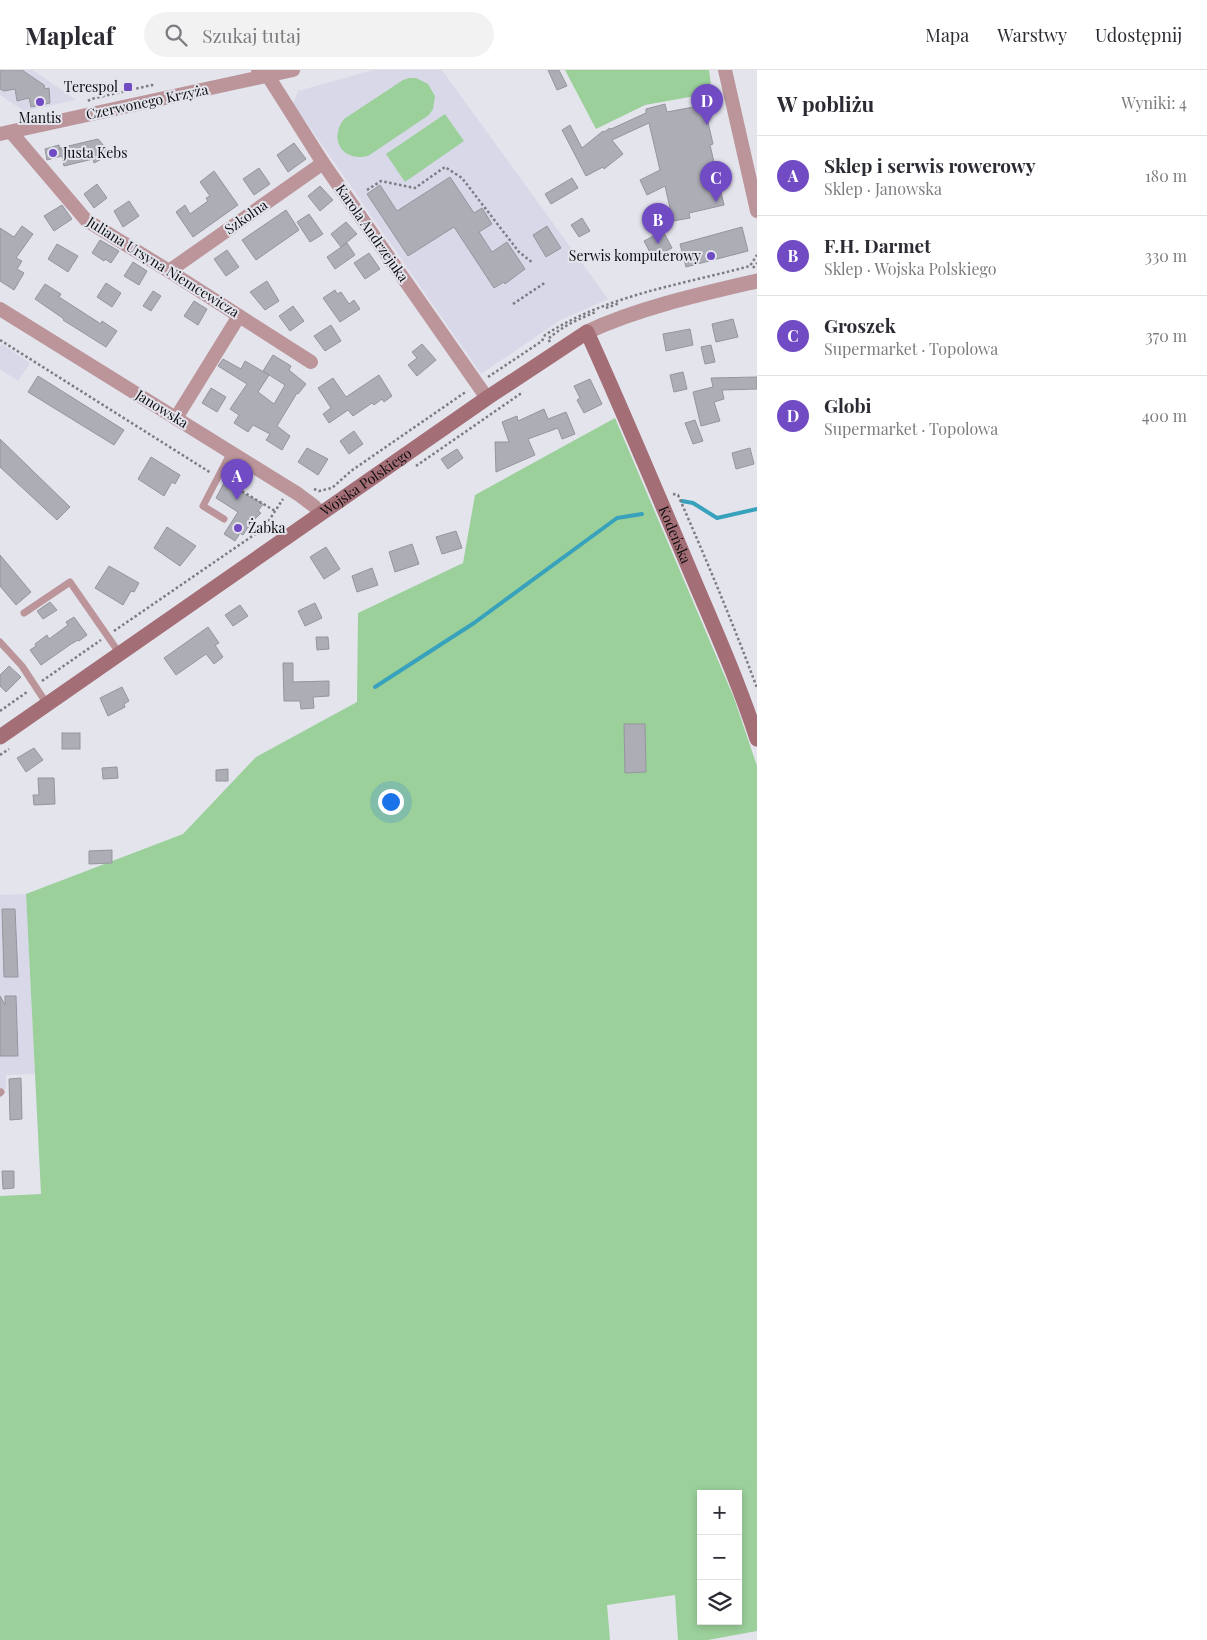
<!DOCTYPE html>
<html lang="pl">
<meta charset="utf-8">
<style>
body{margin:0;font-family:"Playfair Display",serif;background:#f2f2f3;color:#2b2b33}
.controls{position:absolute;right:15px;bottom:15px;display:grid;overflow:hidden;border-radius:0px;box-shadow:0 2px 8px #0003}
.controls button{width:45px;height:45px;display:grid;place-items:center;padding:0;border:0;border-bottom:1px solid #e1e1e2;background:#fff;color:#2b2b33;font:25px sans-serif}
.you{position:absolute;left:390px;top:731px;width:18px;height:18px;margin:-12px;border:4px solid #fff;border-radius:50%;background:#1a73e8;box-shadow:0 0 0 8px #1a73e833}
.badge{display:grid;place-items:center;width:32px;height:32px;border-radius:50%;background:#704bc4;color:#fff;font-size:16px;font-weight:700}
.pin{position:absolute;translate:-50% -41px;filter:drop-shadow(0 1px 2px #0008)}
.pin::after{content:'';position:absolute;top:26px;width:18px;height:15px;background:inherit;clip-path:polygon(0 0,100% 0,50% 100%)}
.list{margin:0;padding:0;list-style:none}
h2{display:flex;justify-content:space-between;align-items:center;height:65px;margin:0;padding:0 20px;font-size:21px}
h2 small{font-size:16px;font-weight:400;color:#7c7c81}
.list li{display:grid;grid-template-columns:32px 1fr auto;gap:15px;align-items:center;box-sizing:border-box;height:80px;padding:0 20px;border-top:1px solid #e1e1e2}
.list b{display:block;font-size:19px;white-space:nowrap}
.list p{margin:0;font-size:16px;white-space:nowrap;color:#7c7c81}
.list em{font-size:16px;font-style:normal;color:#7c7c81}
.icon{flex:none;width:28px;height:28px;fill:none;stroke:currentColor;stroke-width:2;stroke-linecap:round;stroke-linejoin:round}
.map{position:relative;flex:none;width:757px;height:1570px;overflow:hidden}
header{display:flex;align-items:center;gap:30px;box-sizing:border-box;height:70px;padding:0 25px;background:#fff;border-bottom:1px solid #e1e1e2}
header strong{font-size:24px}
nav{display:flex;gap:28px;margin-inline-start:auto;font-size:18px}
.search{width:350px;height:45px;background:#f2f2f3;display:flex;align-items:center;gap:12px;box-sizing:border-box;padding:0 18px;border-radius:28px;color:#7c7c81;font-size:19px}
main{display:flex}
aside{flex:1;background:#fff}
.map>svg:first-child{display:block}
</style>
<header>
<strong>Mapleaf</strong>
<div class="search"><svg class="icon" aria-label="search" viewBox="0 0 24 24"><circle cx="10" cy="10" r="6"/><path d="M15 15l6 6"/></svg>Szukaj tutaj</div>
<nav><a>Mapa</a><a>Warstwy</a><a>Udostępnij</a></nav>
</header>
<main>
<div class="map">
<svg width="757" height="1570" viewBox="0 0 757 1570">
<rect width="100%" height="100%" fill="#e4e4ed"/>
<g fill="#d8d8e9">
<polygon points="0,0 33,0 76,30 24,41 0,25"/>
<polygon points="373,0 442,0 608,229 559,251 481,304 293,33 298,21"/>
<polygon points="2,274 30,293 18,311 0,299 0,277"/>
<polygon points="26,824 35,1004 6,1005 6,1019 0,1019 0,825"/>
</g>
<g fill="#9bd09a" fill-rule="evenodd">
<polygon points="565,0 709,0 712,23 645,35 596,59"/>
<path d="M409 8H416L428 14 435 26 433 39 429 45 368 86C343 92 328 70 344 49L403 10Z"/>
<polygon points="445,44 464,71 405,112 386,84"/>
<path d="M615 348 734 628 757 696V1561L708 1570H678L675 1525 607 1535 610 1570H0V1126L41 1124 26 824 183 764 256 687 357 632 358 543 463 493 475 425ZM701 1424H738V1551H701Z"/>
</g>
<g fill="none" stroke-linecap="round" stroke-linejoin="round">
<g stroke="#38a2bd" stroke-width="4">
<polyline points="682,431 693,433 717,448 757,439"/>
<polyline points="375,617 474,553 617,448 642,444"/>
</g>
</g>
<g fill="#adadb6" stroke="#95959e">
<polygon points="0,0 22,0 44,15 45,19 49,18 50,33 31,37 29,28 17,31 15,19 4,21 0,19"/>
<polygon points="548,0 559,0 567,16 557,20"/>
<polygon points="665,34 667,42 704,35 713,74 710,75 724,135 689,143 690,148 673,151 665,116 647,125 640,110 660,100 649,53 612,70 623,84 604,99 603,97 586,106 562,60 570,55 582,78 603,61 604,62 610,58 611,59 646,43 646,39"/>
<polygon points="98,69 111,84 94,93 93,89 64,96 62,86 47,90 45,79 59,75 60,80 60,78"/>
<polygon points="294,73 306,89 288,102 277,85"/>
<polygon points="259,98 270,114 254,125 243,109"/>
<polygon points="214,101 238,135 193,167 176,142 185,135 190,144 208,131 206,128 210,126 200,112"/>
<polygon points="450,107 474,143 482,138 492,154 479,162 492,182 507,172 525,199 505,214 504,212 494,218 454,157 408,186 367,124 380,115 397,141"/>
<polygon points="572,108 578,118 551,134 545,124"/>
<polygon points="97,114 107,128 94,138 84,124"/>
<polygon points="320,116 333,130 320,141 308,126"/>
<polygon points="129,131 139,146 123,157 114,141"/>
<polygon points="62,135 72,149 54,161 44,146"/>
<polygon points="286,140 299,160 256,190 242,170"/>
<polygon points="309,144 323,164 310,172 297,152"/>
<polygon points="582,148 590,161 579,167 571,155"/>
<polygon points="346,152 357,164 341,177 331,164"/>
<polygon points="22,156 33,164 16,188 22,191 17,199 24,203 14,220 0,211 0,158 14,167"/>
<polygon points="547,156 561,178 546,187 533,165"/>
<polygon points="742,157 748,181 686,197 680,174"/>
<polygon points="663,161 672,178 653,188 644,171"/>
<polygon points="100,170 119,181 111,193 105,189 104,191 92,183"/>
<polygon points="347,173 355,185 335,199 327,187"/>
<polygon points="57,174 78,186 68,202 48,189"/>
<polygon points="227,180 239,197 226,206 214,189"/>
<polygon points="369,183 380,199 365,209 354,193"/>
<polygon points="133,192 147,201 139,215 124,206"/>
<polygon points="267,211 279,231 265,240 250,222"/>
<polygon points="106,213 121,223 112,237 97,227"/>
<polygon points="45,214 61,224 59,227 101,254 102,251 117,261 106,277 63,250 64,249 35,229"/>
<polygon points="335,220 337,224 341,222 349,234 354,230 360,239 340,252 323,228"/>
<polygon points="153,221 161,226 151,241 143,236"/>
<polygon points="194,231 207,239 198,255 184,246"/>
<polygon points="293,236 304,251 290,261 279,246"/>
<polygon points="733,249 738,267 716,272 712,254"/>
<polygon points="331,255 341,271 325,281 314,266"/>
<polygon points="690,259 693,275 666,281 663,264"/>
<polygon points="422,274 436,290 417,306 408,295 417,288 412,282"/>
<polygon points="711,275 715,292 705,294 701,277"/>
<polygon points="273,285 291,296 289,300 306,314 298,324 297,323 277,356 290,366 282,380 266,370 270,364 253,355 248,362 234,353 239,345 230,339 247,314 218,296 223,289 241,299 245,291 269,305 258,322 274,334 285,315 263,301"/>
<polygon points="683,302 687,319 674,322 670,305"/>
<polygon points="379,305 392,326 384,332 382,329 374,335 372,333 353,346 348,340 329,353 323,344 331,338 318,318 333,308 346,327"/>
<polygon points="38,306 124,360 114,375 28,322"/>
<polygon points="757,307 757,319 722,320 724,329 714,332 720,351 701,356 693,322 713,317 711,308"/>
<polygon points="590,309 602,334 584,343 577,330 580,328 574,316"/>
<polygon points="211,318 226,327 217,342 202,333"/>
<polygon points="544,339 548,349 566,342 575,364 562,369 558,358 528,369 535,385 496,402 495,372 509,372 502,352 517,346 518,351"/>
<polygon points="695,350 703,371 693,374 685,353"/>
<polygon points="354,361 363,374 349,384 340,371"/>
<polygon points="0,369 70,437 57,450 0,397"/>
<polygon points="307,378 328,389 318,405 298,392"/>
<polygon points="750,378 754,394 736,399 732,383"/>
<polygon points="457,379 463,388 448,399 441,389"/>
<polygon points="151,387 180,405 175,414 172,412 164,426 138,409"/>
<polygon points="224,413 263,434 258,441 261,443 254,450 251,459 248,457 243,465 240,463 235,471 224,464 238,442 216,428"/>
<polygon points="167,457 196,476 180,496 154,478"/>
<polygon points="456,461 462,478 442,484 436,467"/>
<polygon points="412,474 419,494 395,502 389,482"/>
<polygon points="326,477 340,499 324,509 310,487"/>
<polygon points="0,485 31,522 16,535 0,516"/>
<polygon points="109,496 139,513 134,522 131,521 123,535 95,518"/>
<polygon points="372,498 378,515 357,522 352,506"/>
<polygon points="50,532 57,540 43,549 37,541"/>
<polygon points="315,533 322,548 305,556 298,541"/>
<polygon points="240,535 248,546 233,556 225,545"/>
<polygon points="74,547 87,565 79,571 78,570 71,574 41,595 30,580 36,576 35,574 47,565 49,569 68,555 66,552"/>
<polygon points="208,557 219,573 215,575 223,587 214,594 206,584 176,605 164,588"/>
<polygon points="316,567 328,567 329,579 317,580"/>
<polygon points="283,593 293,593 293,612 329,611 329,626 313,627 314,638 301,639 300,631 284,631"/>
<polygon points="9,596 21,607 6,622 0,616 0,605"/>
<polygon points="122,617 129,631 124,634 125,637 108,646 100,628"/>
<polygon points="624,654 645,654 646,702 625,703"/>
<rect x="62" y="663" width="18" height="16"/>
<polygon points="34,678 43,690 26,702 17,688"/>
<polygon points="117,697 118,708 103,709 102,698"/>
<polygon points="228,699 228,711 216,711 216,700"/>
<polygon points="38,708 54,708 55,734 34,735 33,725 39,725"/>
<polygon points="112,780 112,793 89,794 89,781"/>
<polygon points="2,839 15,839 18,907 4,907"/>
<polygon points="0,926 5,935 5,926 16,926 18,986 0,986"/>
<polygon points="21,1008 22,1049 10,1050 9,1009"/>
<polygon points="2,1101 14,1101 14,1118 3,1119"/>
</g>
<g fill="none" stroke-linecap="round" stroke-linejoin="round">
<g stroke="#7b7b81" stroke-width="2.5" stroke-dasharray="2.5 2.5" stroke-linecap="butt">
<polyline points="88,31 91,29 152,15 155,17"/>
<polyline points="367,120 381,111 415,118 445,97 462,108 519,182 533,193"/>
<polyline points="753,198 757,193"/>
<polyline points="513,234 546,212"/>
<polyline points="606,238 620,233"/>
<polyline points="0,270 211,403"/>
<path d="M550 272 548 269C561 257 580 248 596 242"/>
<path d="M488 307 542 271 545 265C607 225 680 215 750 196L757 185"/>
<polyline points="416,396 523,322"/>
<polyline points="225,411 275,441"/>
<polyline points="314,419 319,421 332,418 351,401 467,321"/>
<path d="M673 424 678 425C706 489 733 553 757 618"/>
<polyline points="114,561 264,458 283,429"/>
<polyline points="42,611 101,570"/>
<polyline points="0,641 27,622"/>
<polyline points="0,685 9,679"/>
</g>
<g stroke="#bb959a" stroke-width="7">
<polyline points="224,449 203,436 231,382"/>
<polyline points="24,543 70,512 120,584"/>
<polyline points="0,572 22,596 47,634"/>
<polyline points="0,1023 1,1022"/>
</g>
<g stroke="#bb959a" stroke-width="14">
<polyline points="258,0 268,6 323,93 487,328"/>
<polyline points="725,0 757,141"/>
<polyline points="11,62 86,150 169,201 311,292"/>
<polyline points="0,64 293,0"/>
<polyline points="169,201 323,93"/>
<polyline points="0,239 298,424 314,436 320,443"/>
<polyline points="176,348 239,246"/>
</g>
<path stroke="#bb959a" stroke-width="15" d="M587 262C638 238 701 224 757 211"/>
<path stroke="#a46e76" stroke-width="15" id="s1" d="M0 667 487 328 587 262C622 339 655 418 688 496 712 553 738 610 757 669"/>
</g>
<g fill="#704bc4" stroke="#e4e4ed" stroke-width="2">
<rect x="123" y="12" width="10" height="10" rx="2.5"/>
<circle cx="40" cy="32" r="5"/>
<circle cx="53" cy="83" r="5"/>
<circle cx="711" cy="186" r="5"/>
<circle cx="238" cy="458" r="5"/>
</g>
<g text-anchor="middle" stroke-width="4" stroke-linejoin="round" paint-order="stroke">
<g font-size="14" fill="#0c0c0f" stroke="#e4e4ed" text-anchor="end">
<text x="118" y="22">Terespol</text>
<text x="40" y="53" text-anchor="middle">Mantis</text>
<text x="63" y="88" text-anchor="start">Justa Kebs</text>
<text x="701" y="191">Serwis komputerowy</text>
<text x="248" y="463" text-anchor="start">Żabka</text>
</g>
<g font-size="14" fill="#0c0c0f" stroke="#e4e4ed">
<text transform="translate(147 32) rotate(-12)" y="5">Czerwonego Krzyża</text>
<text transform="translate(246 147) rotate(-35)" y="5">Szkolna</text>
<text transform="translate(372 163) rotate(55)" y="5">Karola Andrzejuka</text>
<text transform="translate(163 197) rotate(32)" y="5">Juliana Ursyna Niemcewicza</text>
<text transform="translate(162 339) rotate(32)" y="5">Janowska</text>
<text dy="5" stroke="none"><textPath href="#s1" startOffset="446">Wojska Polskiego</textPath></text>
<text dy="5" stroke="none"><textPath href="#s1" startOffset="934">Kodeńska</textPath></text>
</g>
</g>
</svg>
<div class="controls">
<button>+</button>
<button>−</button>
<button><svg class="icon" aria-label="layers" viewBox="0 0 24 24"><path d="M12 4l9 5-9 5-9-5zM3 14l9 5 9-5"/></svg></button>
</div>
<div class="you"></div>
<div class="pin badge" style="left:237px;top:430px">A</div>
<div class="pin badge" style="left:658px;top:174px">B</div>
<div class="pin badge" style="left:716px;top:132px">C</div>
<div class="pin badge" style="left:707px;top:55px">D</div>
</div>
<aside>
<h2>W pobliżu<small>Wyniki: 4</small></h2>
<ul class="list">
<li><span class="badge">A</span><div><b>Sklep i serwis rowerowy</b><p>Sklep · Janowska</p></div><em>180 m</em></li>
<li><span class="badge">B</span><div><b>F.H. Darmet</b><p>Sklep · Wojska Polskiego</p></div><em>330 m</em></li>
<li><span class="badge">C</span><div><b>Groszek</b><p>Supermarket · Topolowa</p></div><em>370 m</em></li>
<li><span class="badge">D</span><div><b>Globi</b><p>Supermarket · Topolowa</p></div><em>400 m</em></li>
</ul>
</aside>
</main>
